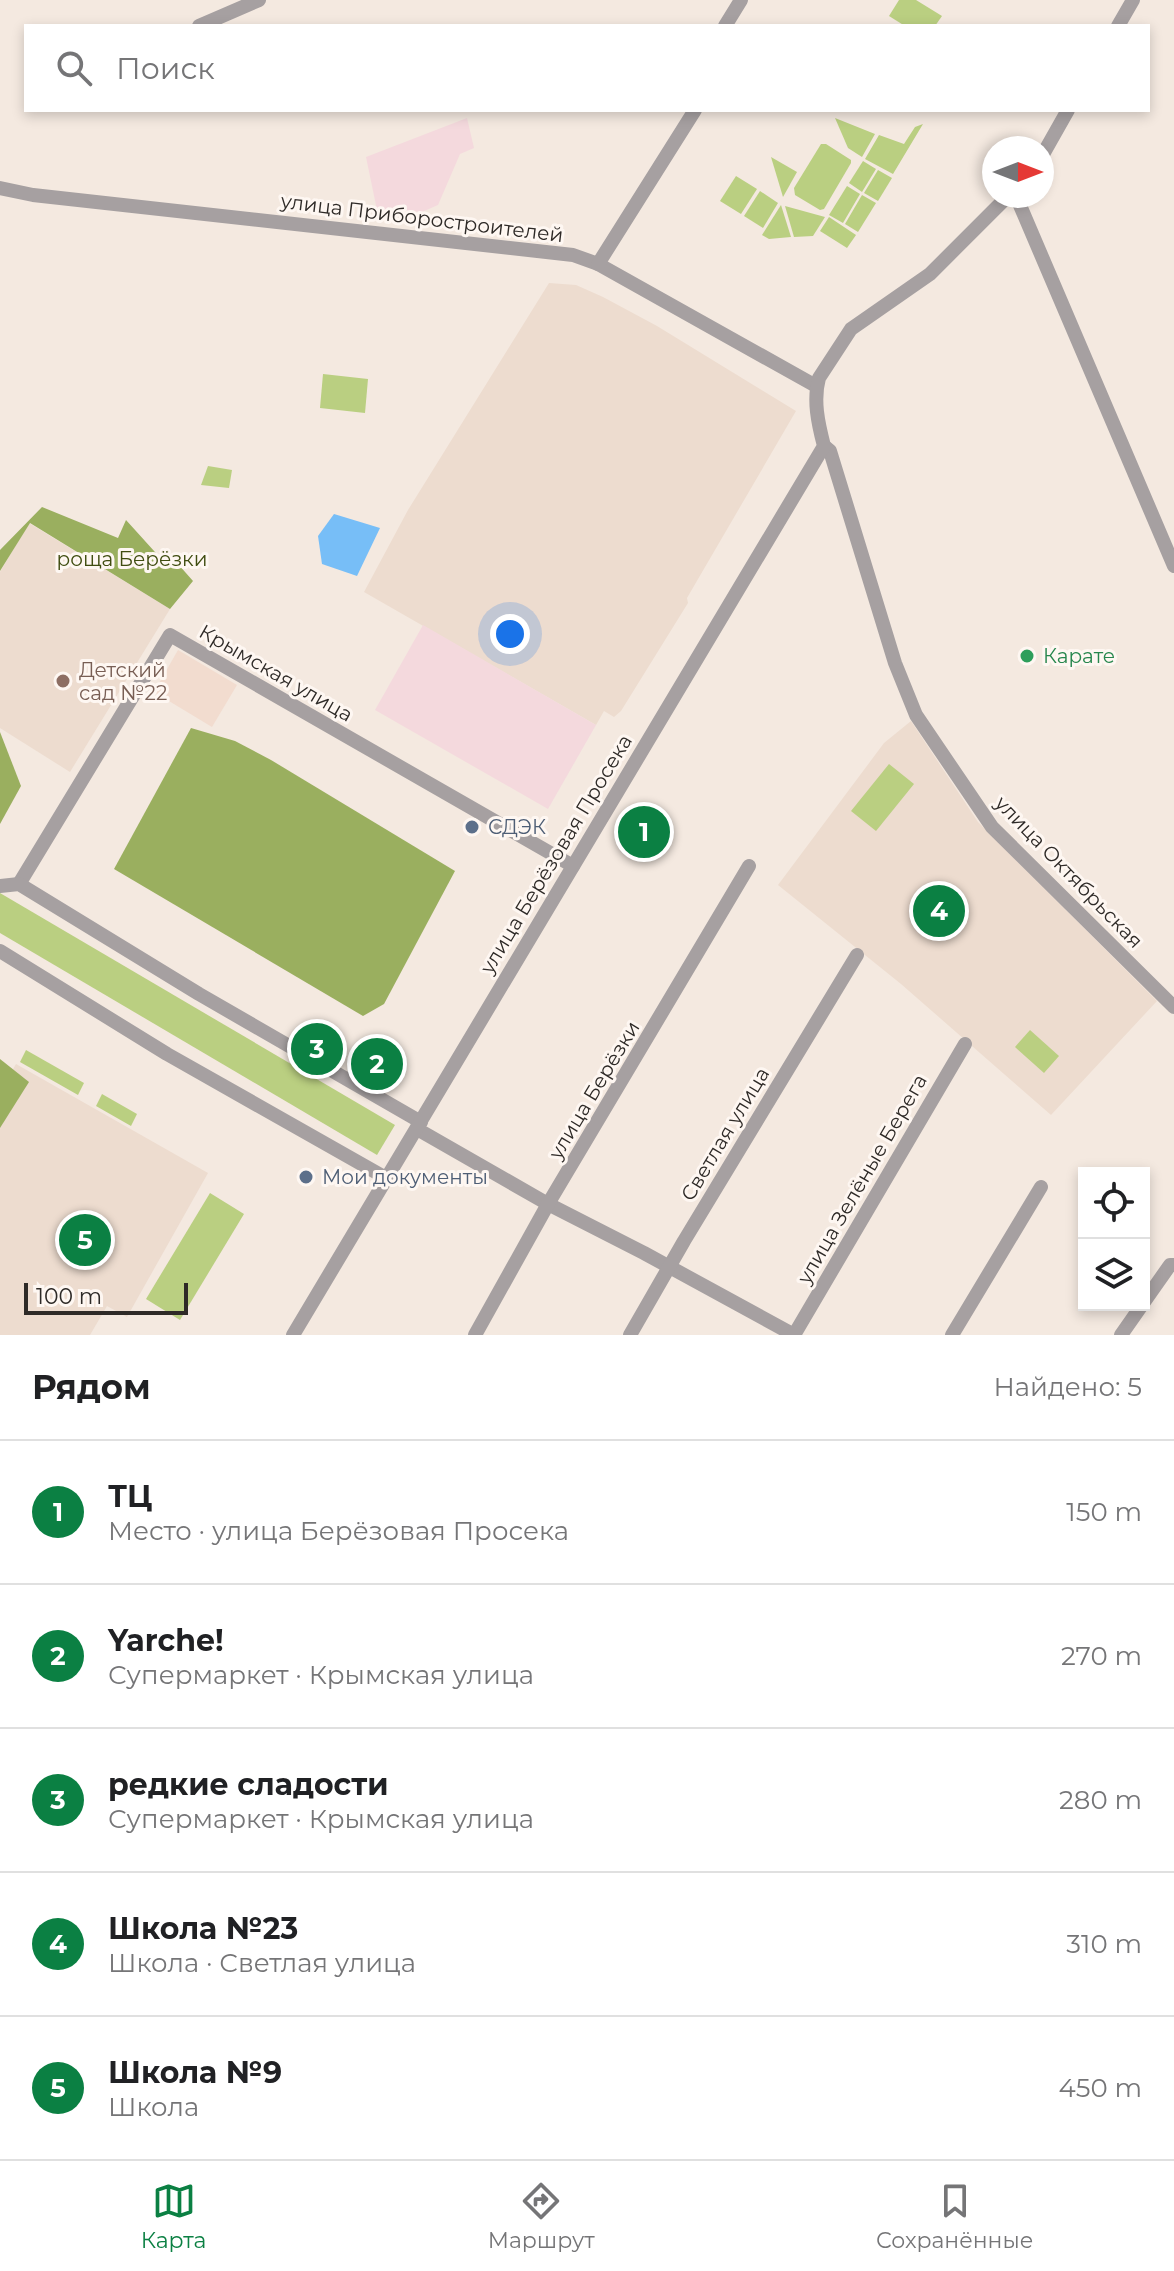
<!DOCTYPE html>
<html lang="ru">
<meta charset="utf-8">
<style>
body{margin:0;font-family:Montserrat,sans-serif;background:#f2f2f2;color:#202124}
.controls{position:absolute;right:24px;bottom:24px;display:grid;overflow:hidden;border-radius:0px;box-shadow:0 4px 12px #0003}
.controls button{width:72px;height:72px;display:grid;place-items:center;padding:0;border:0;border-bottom:2px solid #e0e0e0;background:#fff;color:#202124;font:40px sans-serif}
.compass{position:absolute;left:982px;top:136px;width:72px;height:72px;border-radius:50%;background:#fff;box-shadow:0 4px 12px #0003;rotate:90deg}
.scale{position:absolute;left:24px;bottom:20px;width:164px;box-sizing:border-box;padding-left:8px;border:4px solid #2e2a27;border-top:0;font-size:22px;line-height:28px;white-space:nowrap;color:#2e2a27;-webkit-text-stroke:6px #fef7f2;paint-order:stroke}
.you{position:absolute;left:510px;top:634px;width:28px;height:28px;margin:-20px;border:6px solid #fff;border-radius:50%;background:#1a73e8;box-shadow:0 0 0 12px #1a73e833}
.badge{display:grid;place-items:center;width:52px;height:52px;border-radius:50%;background:#0b8043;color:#fff;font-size:26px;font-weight:700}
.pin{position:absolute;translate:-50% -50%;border:4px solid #fff;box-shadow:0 2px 8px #0006}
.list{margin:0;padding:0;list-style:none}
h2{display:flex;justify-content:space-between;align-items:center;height:104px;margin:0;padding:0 32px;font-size:34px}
h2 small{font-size:26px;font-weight:400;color:#757577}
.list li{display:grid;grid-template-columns:52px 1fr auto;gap:24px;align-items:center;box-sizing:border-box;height:144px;padding:0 32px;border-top:2px solid #e0e0e0}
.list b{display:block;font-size:30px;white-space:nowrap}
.list p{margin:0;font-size:26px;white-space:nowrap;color:#757577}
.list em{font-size:26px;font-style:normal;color:#757577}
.icon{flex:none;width:44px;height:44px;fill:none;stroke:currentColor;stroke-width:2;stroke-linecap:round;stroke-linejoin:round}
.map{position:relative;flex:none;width:1174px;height:1335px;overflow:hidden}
.search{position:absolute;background:#fff;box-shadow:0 4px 12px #0003;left:24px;right:24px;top:24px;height:88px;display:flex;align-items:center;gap:20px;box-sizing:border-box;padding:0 28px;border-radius:0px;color:#757577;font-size:30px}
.sheet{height:824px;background:#fff}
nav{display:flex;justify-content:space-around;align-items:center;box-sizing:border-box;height:112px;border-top:2px solid #e0e0e0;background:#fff;font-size:22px;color:#757577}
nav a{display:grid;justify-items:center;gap:4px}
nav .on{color:#0b8043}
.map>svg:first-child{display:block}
</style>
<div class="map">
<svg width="1174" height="1335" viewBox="0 0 1174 1335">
<rect width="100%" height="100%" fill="#f4e9e0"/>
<g fill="#eddccf">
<polygon points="549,283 576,285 603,297 657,326 796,411 687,598 688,603 621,711 614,717 604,711 596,725 364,592 408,510"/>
<polygon points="29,523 170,609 70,772 0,728 0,572"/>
<polygon points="911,721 978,822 1157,1001 1051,1115 901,984 778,885 884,743"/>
<polygon points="16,1064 208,1173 127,1317 107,1306 90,1335 0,1335 0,1092"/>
</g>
<g fill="#f4d9dd">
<polygon points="467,118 474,148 460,154 438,205 422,212 377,210 366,157"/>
<polygon points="423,625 596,725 548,809 375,710"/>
</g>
<polygon fill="#f2dccf" points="178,650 237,685 212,727 154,692"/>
<g fill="#bacf81">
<polygon points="899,0 916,0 942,16 935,26 905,26 889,16"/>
<polygon points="835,118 875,134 862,157 848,148"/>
<polygon points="923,124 893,174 865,159 879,135 904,144 915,127"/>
<polygon points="821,144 826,144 851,160 851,163 824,209 820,210 795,195 794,188"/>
<polygon points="771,157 797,172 783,197"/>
<polygon points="863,161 876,169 862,192 849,183"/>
<polygon points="878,170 892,178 878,201 864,193"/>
<polygon points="736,176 757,189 741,214 720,201"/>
<polygon points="847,186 860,194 843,223 829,215"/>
<polygon points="760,191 778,203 763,228 744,216"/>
<polygon points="862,195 876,203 858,232 845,224"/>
<polygon points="781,205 791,237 769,239 762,235"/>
<polygon points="785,206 825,217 813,236 794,237"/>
<polygon points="829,217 856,235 847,248 820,231"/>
<polygon points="323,374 368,379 365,413 320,408"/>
<polygon points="208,466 232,470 229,488 201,485"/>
<polygon points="889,764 914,784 876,831 851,811"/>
<polygon points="0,893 395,1125 377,1155 0,933"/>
<polygon points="1030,1030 1059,1056 1044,1073 1015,1047"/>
<polygon points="26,1050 84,1083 78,1095 20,1062"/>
<polygon points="102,1094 137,1114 131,1126 96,1106"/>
<polygon points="210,1193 244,1214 180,1320 146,1299"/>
</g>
<g fill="#9aaf5f">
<polygon points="42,507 118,538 126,520 164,562 178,564 193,581 170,609 30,523 0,571 0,550"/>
<polygon points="191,728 235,741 271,760 455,871 384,1004 363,1016 114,869"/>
<polygon points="0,732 21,786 0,824"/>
<polygon points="0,1059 29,1082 0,1128"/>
</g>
<polygon fill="#77bef7" points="334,514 380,528 357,576 322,564 318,536"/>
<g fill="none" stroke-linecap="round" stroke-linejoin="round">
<g stroke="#a6a0a1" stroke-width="14">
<polyline points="199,26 259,0"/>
<polyline points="725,26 741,0"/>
<polyline points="1118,26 1133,0"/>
<polyline points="1042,156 1068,110"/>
<polyline points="0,188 33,195 573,255 598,264 816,386"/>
<polyline points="1016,196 1174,566"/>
<polyline points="598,264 695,110"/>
<polyline points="824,446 830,451 895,663 916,715 992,827 1174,1007"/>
<polyline points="19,884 170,635 573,866"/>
<polyline points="0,886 19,884 199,994 421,1122"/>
<polyline points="0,951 167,1054 386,1178"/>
<polyline points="417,1129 548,1204 644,1253 794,1335"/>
<polyline points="1144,1302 1170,1265 1174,1265"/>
<path d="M293 1335 824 446C818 423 813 400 819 378L851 329 930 274 1008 196"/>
<polyline points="475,1335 548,1204 749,866"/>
<polyline points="630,1335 684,1241 857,955"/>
<polyline points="794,1335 965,1044"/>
<polyline points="952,1335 1041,1187"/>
<polyline points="1121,1335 1142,1305"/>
</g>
</g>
<circle fill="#2e9e5b" stroke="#fef7f2" stroke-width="3" cx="1027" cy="656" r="8"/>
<circle fill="#8d6e63" stroke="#fef7f2" stroke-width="3" cx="63" cy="681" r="8"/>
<g fill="#5c6f8a" stroke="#fef7f2" stroke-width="3">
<circle cx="472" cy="827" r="8"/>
<circle cx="306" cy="1177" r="8"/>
</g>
<g text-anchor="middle" stroke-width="6" stroke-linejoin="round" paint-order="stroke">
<g font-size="20" fill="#2e2a27" stroke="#fef7f2">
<text transform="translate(422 218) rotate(7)" y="7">улица Приборостроителей</text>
<text transform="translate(276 673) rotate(30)" y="7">Крымская улица</text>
<text transform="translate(556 854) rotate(-59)" y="7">улица Берёзовая Просека</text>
<text transform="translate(1069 872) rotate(46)" y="7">улица Октябрьская</text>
<text transform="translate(594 1090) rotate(-59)" y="7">улица Берёзки</text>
<text transform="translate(725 1134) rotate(-59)" y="7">Светлая улица</text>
<text transform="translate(862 1179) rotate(-60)" y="7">улица Зелёные Берега</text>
</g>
<g font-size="20" fill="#404d11" stroke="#fef7f2">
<text x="132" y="566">роща Берёзки</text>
</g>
<g font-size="20" fill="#27864d" stroke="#fef7f2" text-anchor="start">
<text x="1043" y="663">Карате</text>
</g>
<g font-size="20" fill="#785e54" stroke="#fef7f2" text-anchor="start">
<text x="79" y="677">Детский<tspan x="79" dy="23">сад №22</tspan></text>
</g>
<g font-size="20" fill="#4e5e75" stroke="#fef7f2" text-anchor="start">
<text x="488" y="834">СДЭК</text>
<text x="322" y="1184">Мои документы</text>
</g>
</g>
</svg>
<div class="controls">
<button><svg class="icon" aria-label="locate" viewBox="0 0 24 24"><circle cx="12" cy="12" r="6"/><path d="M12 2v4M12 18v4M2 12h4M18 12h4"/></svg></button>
<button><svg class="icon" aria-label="layers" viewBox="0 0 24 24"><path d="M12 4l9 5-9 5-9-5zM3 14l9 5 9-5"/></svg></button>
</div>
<svg class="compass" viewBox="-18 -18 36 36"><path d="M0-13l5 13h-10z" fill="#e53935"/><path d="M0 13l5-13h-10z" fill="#757577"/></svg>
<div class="scale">100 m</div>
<div class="you"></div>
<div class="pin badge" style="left:644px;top:832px">1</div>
<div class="pin badge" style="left:377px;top:1064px">2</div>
<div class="pin badge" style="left:317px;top:1049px">3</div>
<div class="pin badge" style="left:939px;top:911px">4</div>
<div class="pin badge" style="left:85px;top:1240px">5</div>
<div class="search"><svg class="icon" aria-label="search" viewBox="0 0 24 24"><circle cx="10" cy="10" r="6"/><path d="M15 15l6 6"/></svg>Поиск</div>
</div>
<section class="sheet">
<h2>Рядом<small>Найдено: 5</small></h2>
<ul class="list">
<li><span class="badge">1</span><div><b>ТЦ</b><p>Место · улица Берёзовая Просека</p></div><em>150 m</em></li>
<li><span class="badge">2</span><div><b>Yarche!</b><p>Супермаркет · Крымская улица</p></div><em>270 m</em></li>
<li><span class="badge">3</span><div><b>редкие сладости</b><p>Супермаркет · Крымская улица</p></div><em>280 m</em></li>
<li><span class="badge">4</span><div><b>Школа №23</b><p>Школа · Светлая улица</p></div><em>310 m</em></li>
<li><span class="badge">5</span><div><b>Школа №9</b><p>Школа</p></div><em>450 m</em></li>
</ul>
</section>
<nav>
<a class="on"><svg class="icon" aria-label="map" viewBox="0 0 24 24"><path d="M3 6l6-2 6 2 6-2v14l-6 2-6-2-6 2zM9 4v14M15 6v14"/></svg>Карта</a>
<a><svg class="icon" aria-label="directions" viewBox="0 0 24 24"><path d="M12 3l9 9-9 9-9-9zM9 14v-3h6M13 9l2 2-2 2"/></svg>Маршрут</a>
<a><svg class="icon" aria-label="saved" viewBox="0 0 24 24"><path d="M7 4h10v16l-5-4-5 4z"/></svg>Сохранённые</a>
</nav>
